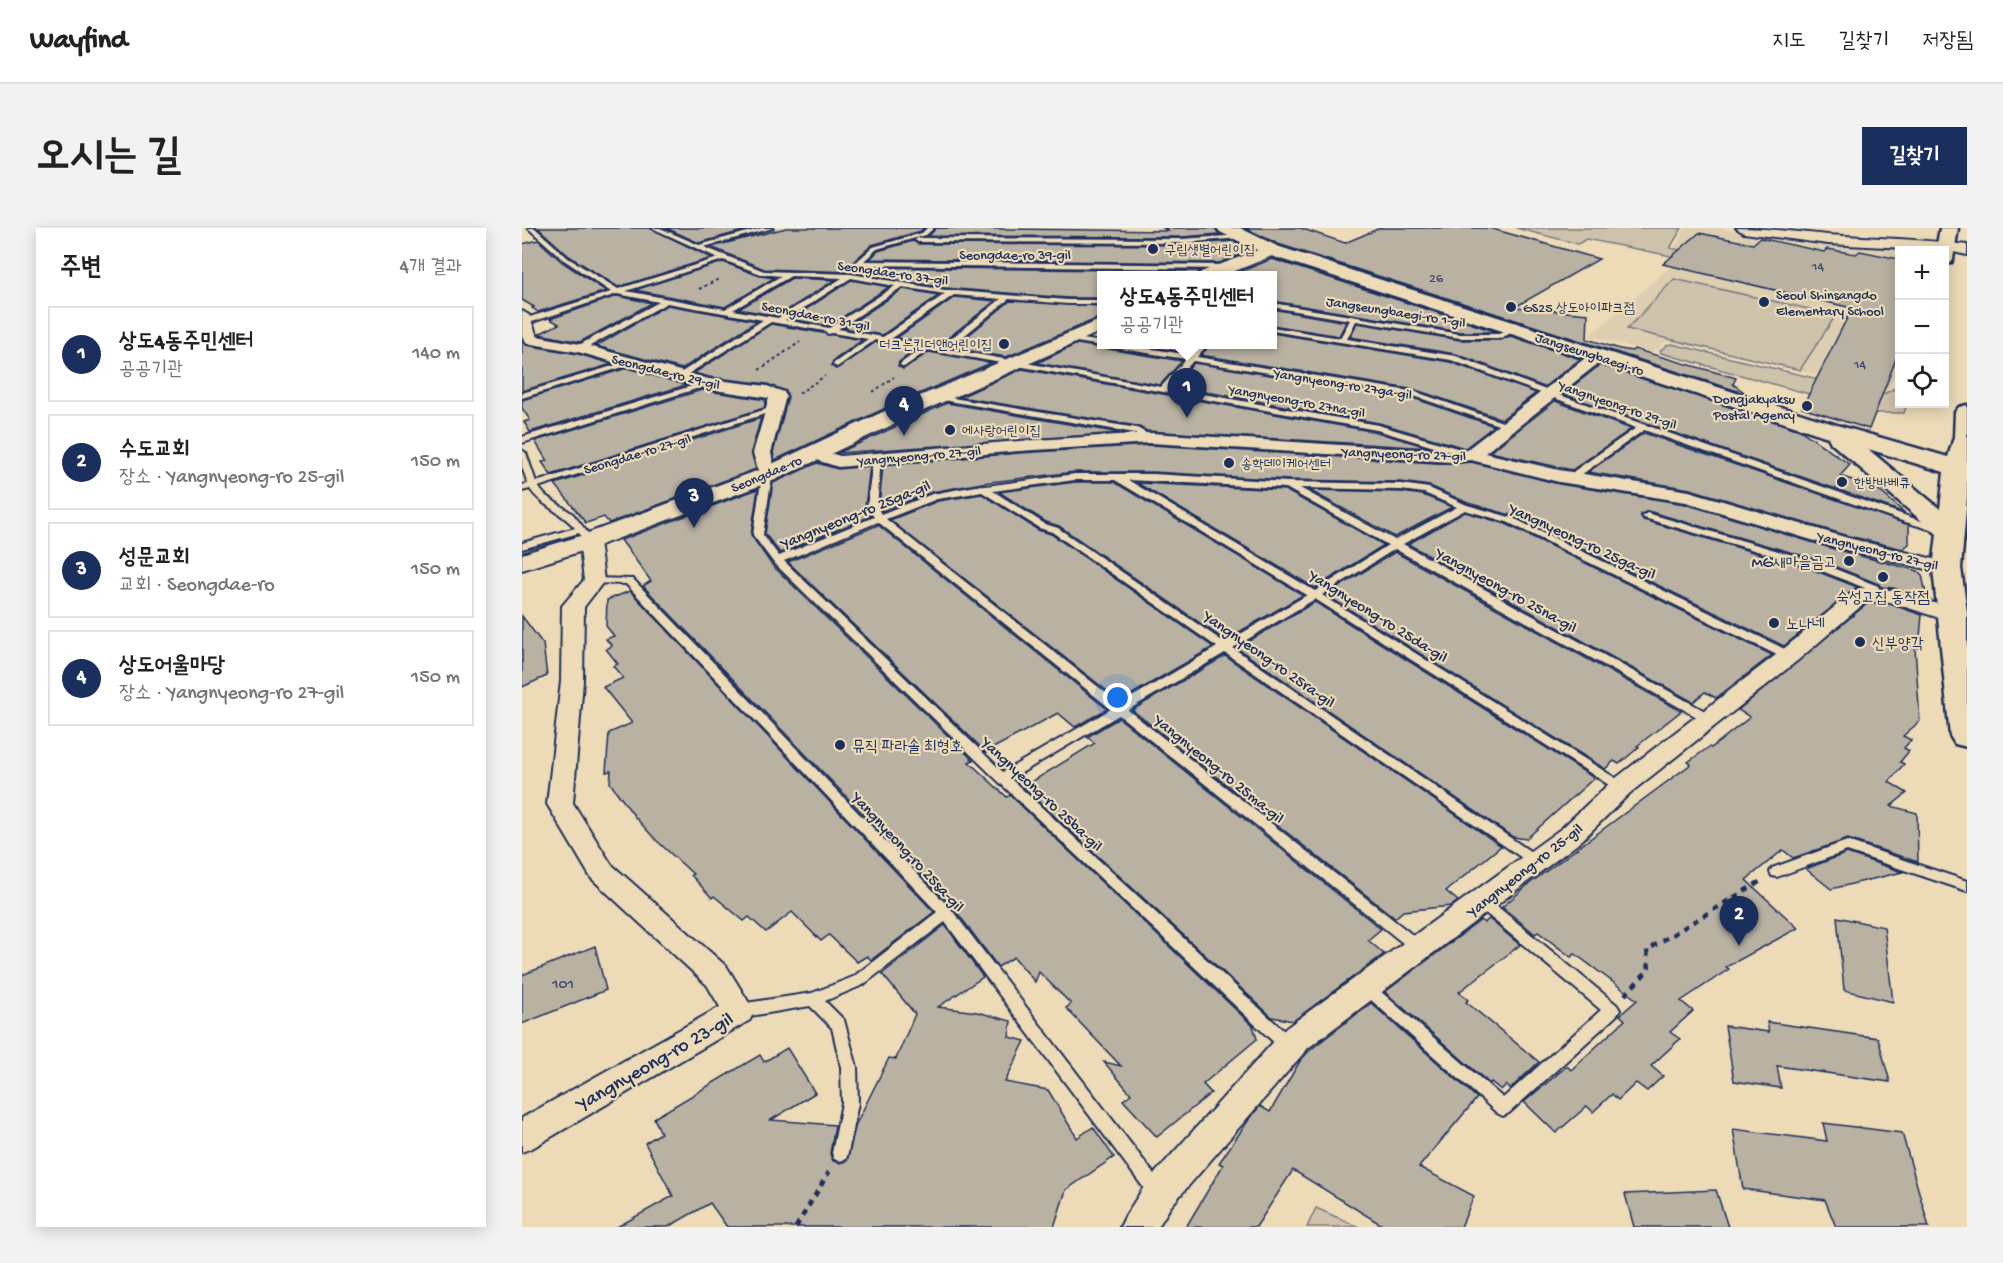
<!DOCTYPE html>
<html lang="ko">
<meta charset="utf-8">
<style>
body{margin:0;font-family:"Gochi Hand","Poor Story",sans-serif;background:#f2f2f2;color:#222}
.controls{position:absolute;right:18px;top:18px;display:grid;overflow:hidden;border-radius:0px;box-shadow:0 3px 15px #0003}
.controls button{width:54px;height:54px;display:grid;place-items:center;padding:0;border:0;border-bottom:2px solid #e0e0e0;background:#fff;color:#222;font:30px sans-serif}
.you{position:absolute;left:596px;top:470px;width:21px;height:21px;margin:-15px;border:4px solid #fff;border-radius:50%;background:#1a73e8;box-shadow:0 0 0 9px #1a73e833}
.badge{display:grid;place-items:center;width:39px;height:39px;border-radius:50%;background:#1b2f5e;color:#fff;font-size:20px;font-weight:700}
.pin{position:absolute;translate:-50% -50px;filter:drop-shadow(0 2px 3px #0008)}
.pin::after{content:'';position:absolute;top:32px;width:21px;height:18px;background:inherit;clip-path:polygon(0 0,100% 0,50% 100%)}
.popup{position:absolute;left:575px;top:43px;width:180px;height:78px;box-sizing:border-box;display:grid;place-content:center;border-radius:0px;background:#fff;filter:drop-shadow(0 2px 4px #0005);font-size:20px;white-space:nowrap;color:#767676}
.popup b{font-size:22px;color:#222}
.popup::after{content:'';position:absolute;left:50%;top:100%;margin-left:-12px;border:12px solid transparent;border-top-color:#fff}
.list{margin:0;padding:0;list-style:none}
h2{display:flex;justify-content:space-between;align-items:center;height:78px;margin:0;padding:0 24px;font-size:26px}
h2 small{font-size:20px;font-weight:400;color:#767676}
.list li{display:grid;grid-template-columns:39px 1fr auto;gap:18px;align-items:center;box-sizing:border-box;height:96px;margin:0 12px 12px;padding:0 12px;border:2px solid #e0e0e0;border-radius:0px}
.list b{display:block;font-size:22px;white-space:nowrap}
.list p{margin:0;font-size:20px;white-space:nowrap;color:#767676}
.list em{font-size:20px;font-style:normal;color:#767676}
.icon{flex:none;width:33px;height:33px;fill:none;stroke:currentColor;stroke-width:2;stroke-linecap:round;stroke-linejoin:round}
.map{position:relative;flex:none;width:1445px;height:999px;overflow:hidden;border-radius:0px}
header{display:flex;align-items:center;gap:36px;box-sizing:border-box;height:84px;padding:0 30px;background:#fff;border-bottom:2px solid #e0e0e0}
header strong{font-size:28px}
nav{display:flex;gap:33px;margin-inline-start:auto;font-size:21px}
.intro{display:flex;align-items:center;justify-content:space-between;box-sizing:border-box;height:144px;padding:0 36px}
h1{margin:0;font-size:42px}
.button{padding:15px 27px;border-radius:0px;background:#1b2f5e;color:#fff;font-size:21px;font-weight:700}
main{display:flex;gap:36px;padding:0 36px}
aside{flex:1;background:#fff;border-radius:0px;box-shadow:0 3px 15px #0003}
.map>svg:first-child{display:block}
</style>
<header>
<strong>Wayfind</strong>
<nav><a>지도</a><a>길찾기</a><a>저장됨</a></nav>
</header>
<div class="intro"><h1>오시는 길</h1><a class="button">길찾기</a></div>
<main>
<aside>
<h2>주변<small>4개 결과</small></h2>
<ul class="list">
<li><span class="badge">1</span><div><b>상도4동주민센터</b><p>공공기관</p></div><em>140 m</em></li>
<li><span class="badge">2</span><div><b>수도교회</b><p>장소 · Yangnyeong-ro 25-gil</p></div><em>150 m</em></li>
<li><span class="badge">3</span><div><b>성문교회</b><p>교회 · Seongdae-ro</p></div><em>150 m</em></li>
<li><span class="badge">4</span><div><b>상도어울마당</b><p>장소 · Yangnyeong-ro 27-gil</p></div><em>150 m</em></li>
</ul>
</aside>
<div class="map">
<svg width="1445" height="999" viewBox="0 0 1445 999">
<rect width="100%" height="100%" fill="#eddbb8"/>
<filter id="ink" filterUnits="userSpaceOnUse"><feTurbulence type="fractalNoise" baseFrequency=".0167" numOctaves="2"/><feDisplacementMap in="SourceGraphic" scale="12" xChannelSelector="R" yChannelSelector="G"/><feConvolveMatrix kernelMatrix="1 2 1 2 8 2 1 2 1" color-interpolation-filters="sRGB"/></filter>
<g filter="url(#ink)">
<polygon fill="#ddceb1" points="1163,0 1197,0 1275,16 1393,22 1378,22 1377,136 1365,162 1146,113 1130,124 1067,108 1166,24 1153,19"/>
<g fill="#cfc2ab" stroke="#757884" stroke-width="1.5">
<polygon points="994,0 1160,0 1148,20 1163,23 1154,29 1064,11 1056,16"/>
<polygon points="1152,51 1314,87 1278,142 1105,101"/>
<polygon points="1150,116 1355,165 1362,166 1377,158 1378,176 1385,176 1382,185 1356,185 1139,125 1138,123 1145,117"/>
<polygon points="794,980 837,999 785,999"/>
</g>
<g fill="#b9b1a2" stroke="#1b2f5e" stroke-width="1.5">
<polygon points="16,0 128,0 190,30 96,59 47,28"/>
<polygon points="144,0 231,0 177,15"/>
<polygon points="264,0 402,0 399,3 350,17 332,33 332,37 336,39 677,43 675,48 579,48 579,70 546,70 423,60 329,44 242,41 189,19"/>
<polygon points="414,0 646,3 641,0 693,0 697,6 660,9 407,8"/>
<polygon points="723,0 778,0 823,15 858,0 967,0 1077,31 993,79 1066,86 1065,111 1098,121 1110,123 1112,121 1214,150 1211,156 1225,166 756,16"/>
<polygon points="1177,5 1231,16 1238,10 1302,24 1305,21 1334,26 1338,23 1377,31 1377,123 1347,201 1280,180 1330,80 1141,36"/>
<polygon points="16,12 40,34 84,63 16,84 10,80 12,79 0,72 0,16"/>
<polygon points="391,13 396,16 660,17 711,13 730,22 697,35 348,31 356,23"/>
<polygon points="750,31 975,104 938,104 750,73 750,48 708,48"/>
<polygon points="201,34 238,48 252,50 203,79 113,62"/>
<polygon points="270,50 313,52 256,88 217,81"/>
<polygon points="329,52 367,59 307,98 269,91"/>
<polygon points="381,61 417,67 360,107 322,100"/>
<polygon points="95,68 130,75 58,114 17,106 37,96 28,91"/>
<polygon points="433,69 473,73 417,117 375,110"/>
<polygon points="488,73 579,78 579,89 484,129 431,120"/>
<polygon points="145,77 235,93 160,141 74,118"/>
<polygon points="750,81 824,94 817,108 750,97"/>
<polygon points="835,95 938,112 979,112 988,108 1058,131 1022,159 934,126 828,109"/>
<polygon points="249,96 340,112 311,133 309,138 314,141 354,114 393,122 377,134 376,138 381,141 407,124 469,135 366,179 253,232 251,225 266,169 264,163 245,156 187,149 172,145"/>
<polygon points="750,105 928,134 1014,165 980,191 894,162 679,127 688,117 750,117"/>
<polygon points="0,113 4,117 56,126 90,136 0,163"/>
<polygon points="555,116 660,133 638,157 515,135"/>
<polygon points="617,117 674,117 667,125"/>
<polygon points="672,135 891,170 972,198 943,220 857,195 651,158"/>
<polygon points="1078,137 1278,202 1328,237 1318,248 1354,260 1383,285 1041,166"/>
<polygon points="105,140 164,157 8,204 2,194 8,192 0,180 0,172"/>
<polygon points="500,141 854,204 909,220 625,203 615,198 438,169"/>
<polygon points="180,162 244,172 242,180 29,247 20,234 25,233 13,213"/>
<polygon points="1033,173 1109,201 1050,242 968,224"/>
<polygon points="425,175 598,205 316,225"/>
<polygon points="239,190 229,224 234,241 87,295 82,289 64,295 33,256"/>
<polygon points="1122,205 1387,297 1387,316 1381,321 1327,308 1168,261 1066,244"/>
<polygon points="629,217 929,236 949,234 1037,256 1163,276 1312,321 1396,343 1400,347 1405,370 1371,360 1359,359 1357,356 1299,333 1126,283 1119,286 1121,292 1289,341 1335,359 1262,418 992,288 946,275 908,258 879,254 767,252 631,244 553,244 460,255 410,264 360,283 357,278 361,237 497,225"/>
<polygon points="295,235 316,241 348,238 343,279 349,288 258,325 243,306 251,255"/>
<polygon points="553,254 592,254 781,367 703,412 537,298 524,294 477,264"/>
<polygon points="615,255 763,262 862,317 793,360"/>
<polygon points="236,261 229,307 249,336 451,532 447,534 485,569 488,567 731,798 735,811 681,856 689,865 635,909 601,872 609,866 582,834 599,838 544,780 549,776 517,744 513,754 492,729 476,739 431,679 121,358 129,353 99,312"/>
<polygon points="787,262 879,264 901,267 930,279 873,309"/>
<polygon points="460,266 516,302 529,306 691,419 598,473 368,292 416,273"/>
<polygon points="943,284 984,296 1250,427 1194,470 1183,464 1171,474 886,316"/>
<polygon points="356,297 585,481 553,499 536,485 464,524 266,334"/>
<polygon points="873,324 1159,483 1115,518 1117,519 1097,536 1092,533 1083,541 804,367"/>
<polygon points="108,363 412,684 349,732 345,728 335,734 307,707 299,713 270,684 244,704 227,689 222,693 192,668 190,670 169,647 171,646 134,612 113,589 88,555 89,543 84,544 87,505 110,495 81,459 101,450 91,438 96,436 84,421 90,418 84,411 92,408 84,398 85,372"/>
<polygon points="793,374 1072,550 1004,611 991,609 715,420"/>
<polygon points="1346,375 1368,376 1400,387 1397,420 1393,419 1398,493 1381,508 1389,512 1382,520 1387,523 1378,534 1382,536 1367,554 1385,565 1369,578 1395,585 1396,634 1326,611 1271,630 1261,622 1224,652 1276,700 1204,739 1207,741 1159,773 1171,783 1148,804 1158,811 1129,838 1141,848 1125,863 1114,855 1096,872 1090,866 1071,884 1065,878 1034,905 1002,874 1045,838 1049,842 1103,792 1098,787 1115,772 1053,726 1049,729 1016,704 1013,706 980,679 1007,656 1169,536 1166,534 1187,519 1189,520 1228,489 1216,482"/>
<polygon points="0,388 21,416 25,448 0,459"/>
<polygon points="703,428 979,618 924,663 936,673 929,678 881,683 873,690 610,482"/>
<polygon points="597,490 859,701 846,712 862,726 771,793 750,789 501,559 573,515 565,509"/>
<polygon points="1325,625 1380,644 1309,661 1284,641"/>
<polygon points="1315,689 1362,699 1371,774 1322,762"/>
<polygon points="967,691 998,717 937,764 946,772 944,774 1017,834 988,861 984,857 979,862 969,854 968,856 863,764 959,692 962,695"/>
<polygon points="423,697 461,749 416,779 455,784 489,793 487,809 503,813 483,854 526,862 555,910 571,899 592,929 544,962 532,999 205,999 188,975 146,999 95,999 151,968 123,915 139,905 132,890 238,827 242,834 265,820 293,865 249,892 313,897 308,926 311,933 317,935 325,933 334,896 367,830 374,831 393,786 360,746"/>
<polygon points="73,718 84,762 0,796 0,747"/>
<polygon points="849,775 955,870 897,939 952,968 939,999 863,999 771,942 734,999 664,999 701,937 697,935 728,890 738,878 748,884 778,833 788,822"/>
<polygon points="1245,794 1356,810 1368,854 1255,838 1259,860 1212,853 1203,798 1247,804"/>
<polygon points="1301,895 1380,905 1407,999 1314,999 1303,972 1221,961 1211,901 1305,913"/>
<polygon points="1194,962 1206,999 1112,999 1103,966"/>
</g>
<g fill="none" stroke-linecap="round" stroke-linejoin="round">
<defs>
<g id="service">
<path d="M6 0H13L46 30 96 61 196 30 130 0H138L177 17 240 0H251L182 19 242 43 329 46 423 62 546 72H580V76H546L487 71 426 121 639 159 664 131 548 113 544 111 548 109 580 114V116H600L668 127 677 116H686L675 129 894 164 989 197 982 199 892 168 671 133 647 160 856 197 952 225V229L949 230 855 202 406 122 382 139 378 137 379 135 399 121 353 112 315 139 311 137 312 135 346 111 310 105 306 106 303 103 249 94 158 151 154 149 155 147 241 92 145 75 61 122H55V118L137 74 95 66 7 95H1V91L89 64 42 32ZM201 32 239 46 259 48 203 81 104 63ZM269 48 320 50 256 90 211 82ZM329 50 373 58 307 100 263 92ZM380 59 423 66 361 109 316 101ZM432 67 479 71 418 119 369 111Z"/>
<polygon points="405,0 412,0 404,7 355,21 342,33 704,37 707,39 704,41 336,37 333,35 351,19 400,5"/>
<polygon points="720,7 721,8 718,10 660,15 396,14 393,12 396,10 660,11"/>
<polygon points="750,75 938,106 977,106 989,98 995,98 995,102 979,110 938,110 834,93 825,111 934,128 1029,164 1425,302 1420,305 1380,293 1122,202 1059,247 1055,252 1049,252 1047,250 1052,243 1114,200 929,132 750,103 750,99 818,110 828,92 750,79"/>
<polygon points="104,134 111,136 0,170 0,165"/>
<polygon points="183,154 190,156 0,215 0,209"/>
<polygon points="412,167 615,200 633,210 629,213 613,205 415,171 411,169"/>
<path d="M248 180 255 182 16 259 24 268 51 286 72 313 71 315H63L57 305 0 321V315L53 300C40 284 19 278 8 261L0 263V257L6 256 0 239V222L4 225 14 254Z"/>
<path d="M355 228 359 231 355 279 359 286 410 266 460 257 464 258 553 246H631L767 254 879 256 907 260 945 277 991 290 1271 425 1273 428 1271 431H1263L985 294 943 282 881 316 1192 488 1194 491 1192 494H1184L873 321 800 367 1103 556 1105 559 1103 562H1095L793 371 711 420 1018 630 1020 634 1018 638 1013 639 703 425 606 482 902 716 904 720 902 724 897 726 892 724 597 487 489 551 773 813 775 818 773 823 767 825 761 823 476 553 251 334 231 307 240 247 245 244 250 247 241 307 257 328 352 289 345 279 351 231ZM553 252H593L785 367 703 415 536 300 523 296 471 263ZM606 252 764 260 866 317 793 363ZM778 260 879 262 902 265 935 279 873 312ZM460 264 517 300 530 304 695 419 598 476 364 291 415 271ZM356 294 589 481 481 544 262 333Z"/>
<polygon points="1125,285 1298,335 1356,358 1360,367 1355,370 1351,369 1348,362 1290,339 1122,290 1120,288"/>
<polygon points="72,350 111,351 429,681 642,959 645,965 642,971 636,973 630,971 423,694 341,757 303,773 322,792 335,839 336,875 326,925 324,931 318,933 312,931 310,925 320,875 319,839 310,800 288,778 217,790 212,788 209,783 212,778 217,776 290,765 331,749 415,684 104,356 68,355 67,353"/>
<polygon points="1325,613 1445,653 1445,663 1325,623 1255,649 1250,648 1248,644 1250,640"/>
<polygon points="960,668 965,670 1095,777 1098,782 1095,787 987,885 981,888 975,885 839,763 837,759 839,755 844,753 849,755 981,870 1079,782 955,678 953,674 955,670"/>
</g>
<g id="minor">
<polygon points="0,83 7,87 15,108 63,117 187,151 245,158 262,164 264,168 249,225 254,247 251,251 239,251 231,225 247,170 186,161 56,124 4,115 0,108"/>
<polygon points="1077,122 1083,124 1085,127 1083,130 963,225 1037,242 1167,263 1326,310 1432,336 1435,340 1432,344 1425,346 1313,319 1164,274 1037,254 949,232 929,234 629,215 497,223 316,239 285,229 282,225 285,221 291,220 318,228 497,213 629,205 929,224 944,222 1071,124"/>
<polygon points="67,307 74,309 77,313 82,353 62,379 61,453 51,575 89,636 205,739 232,783 228,792 12,919 0,924 0,890 198,779 185,757 69,650 25,576 39,453 40,378 62,352 57,313 60,309"/>
<polygon points="1340,360 1370,362 1445,385 1445,399 1368,374 1345,373 1275,433 1108,565 1058,614 786,820 649,978 636,999 598,999 604,987 625,954 764,800 1040,600 1090,553 1259,423 1333,362"/>
</g>
<g id="tertiary">
<path d="M1214 0C1245 0 1275 4 1306 7 1353 10 1399 11 1445 17V27L1422 22 1306 16 1222 5Z"/>
<polygon points="749,17 757,22 755,26 701,48 677,48 679,44"/>
<polygon points="580,91 580,103 383,191 253,252 76,318 0,342 0,326 58,308 237,242 367,181"/>
</g>
<g id="secondary">
<path d="M695 0H718L755 18 825 41 1318 198 1426 229 1432 209 1433 184 1437 179 1445 177V270L1439 340 1445 384V519L1433 516 1428 508 1411 340 1415 306 1309 215 1306 209 743 26 698 4ZM1346 221 1422 244 1418 281Z"/>
<polygon points="1418,0 1436,0 1431,31 1429,35 1422,36 1422,22 1414,22"/>
</g>
</defs>
<use href="#service" stroke="#1b2f5e" stroke-width="4"/>
<use href="#minor" stroke="#1b2f5e" stroke-width="4"/>
<use href="#tertiary" stroke="#1b2f5e" stroke-width="4"/>
<use href="#secondary" stroke="#1b2f5e" stroke-width="5"/>
<g stroke="#1b2f5e" stroke-width="2" stroke-dasharray="3 3" stroke-linecap="butt">
<polyline points="177,61 197,51"/>
<polyline points="237,142 278,114"/>
<polyline points="351,164 372,149"/>
<polyline points="277,165 303,148"/>
</g>
<polyline stroke="#1b2f5e" stroke-width="3" stroke-dasharray="4 4" stroke-linecap="butt" points="277,165 279,164"/>
<g stroke="#1b2f5e" stroke-width="4.5" stroke-dasharray="6 6" stroke-linecap="butt">
<polyline points="1103,767 1127,741 1125,722 1239,653"/>
<polyline points="274,999 307,944"/>
</g>
<use href="#service" fill="#eddbb8" fill-rule="evenodd"/>
<use href="#minor" fill="#eddbb8" fill-rule="evenodd"/>
<use href="#tertiary" fill="#eddbb8" fill-rule="evenodd"/>
<use href="#secondary" fill="#eddbb8" fill-rule="evenodd"/>
</g>
</g>
<g fill="#1b2f5e" stroke="#eddbb8" stroke-width="2">
<circle cx="631" cy="21" r="6"/>
<circle cx="1242" cy="74" r="6"/>
<circle cx="989" cy="79" r="6"/>
<circle cx="482" cy="116" r="6"/>
<circle cx="1285" cy="178" r="6"/>
<circle cx="428" cy="202" r="6"/>
<circle cx="707" cy="235" r="6"/>
<circle cx="1320" cy="254" r="6"/>
<circle cx="1327" cy="333" r="6"/>
<circle cx="1361" cy="349" r="6"/>
<circle cx="1252" cy="395" r="6"/>
<circle cx="1338" cy="414" r="6"/>
<circle cx="318" cy="517" r="6"/>
</g>
<g text-anchor="middle" stroke-width="4.5" stroke-linejoin="round" paint-order="stroke">
<g font-size="14" fill="#1b2f5e" stroke="#eddbb8" text-anchor="start">
<text x="643" y="26">구립샛별어린이집</text>
<text x="1254" y="71">Seoul Shinsangdo<tspan x="1254" dy="16">Elementary School</tspan></text>
<text x="1001" y="84">GS25 상도아이파크점</text>
<text x="470" y="121" text-anchor="end">더크는킨더앤어린이집</text>
<text x="1273" y="175" text-anchor="end">Dongjakyaksu<tspan x="1273" dy="16">Postal Agency</tspan></text>
<text x="440" y="207">에사랑어린이집</text>
<text x="719" y="240">송학데이케어센터</text>
<text x="1332" y="259">한방바베큐</text>
</g>
<g font-size="14" fill="#1b2f5e" stroke="#eddbb8">
<text x="493" y="31">Seongdae-ro 39-gil</text>
<text transform="translate(371 44) rotate(8)" y="5">Seongdae-ro 37-gil</text>
<text transform="translate(874 83) rotate(9)" y="5">Jangseungbaegi-ro 1-gil</text>
<text transform="translate(294 87) rotate(11)" y="5">Seongdae-ro 31-gil</text>
<text transform="translate(1068 125) rotate(18)" y="5">Jangseungbaegi-ro</text>
<text transform="translate(144 143) rotate(14)" y="5">Seongdae-ro 29-gil</text>
<text transform="translate(821 155) rotate(9)" y="5">Yangnyeong-ro 27ga-gil</text>
<text transform="translate(775 172) rotate(10)" y="5">Yangnyeong-ro 27na-gil</text>
<text transform="translate(1096 176) rotate(19)" y="5">Yangnyeong-ro 29-gil</text>
<text transform="translate(115 225) rotate(-17)" y="5">Seongdae-ro 27-gil</text>
<text transform="translate(882 225) rotate(2)" y="5">Yangnyeong-ro 27-gil</text>
<text transform="translate(397 227) rotate(-5)" y="5">Yangnyeong-ro 27-gil</text>
<text transform="translate(244 245) rotate(-23)" y="5">Seongdae-ro</text>
<text transform="translate(1356 322) rotate(14)" y="5">Yangnyeong-ro 27-gil</text>
</g>
<g font-size="14" fill="#42506f">
<text x="1296" y="42">14</text>
<text x="914" y="54">26</text>
<text x="1338" y="140">14</text>
</g>
<g font-size="16" fill="#1b2f5e" stroke="#eddbb8">
<text transform="translate(333 285) rotate(-22)" y="6">Yangnyeong-ro 25ga-gil</text>
<text transform="translate(1061 312) rotate(25)" y="6">Yangnyeong-ro 25ga-gil</text>
<text transform="translate(985 361) rotate(29)" y="6">Yangnyeong-ro 25na-gil</text>
<text transform="translate(857 387) rotate(32)" y="6">Yangnyeong-ro 25da-gil</text>
<text transform="translate(748 430) rotate(35)" y="6">Yangnyeong-ro 25ra-gil</text>
<text transform="translate(698 540) rotate(39)" y="6">Yangnyeong-ro 25ma-gil</text>
<text transform="translate(521 565) rotate(43)" y="6">Yangnyeong-ro 25ba-gil</text>
<text transform="translate(387 623) rotate(47)" y="6">Yangnyeong-ro 25sa-gil</text>
<text transform="translate(1002 641) rotate(-38)" y="6">Yangnyeong-ro 25-gil</text>
</g>
<g font-size="16" fill="#1b2f5e" stroke="#eddbb8" text-anchor="start">
<text x="1315" y="339" text-anchor="end">MG새마을금고</text>
<text x="1361" y="374" text-anchor="middle">숙성고집 동작점</text>
<text x="1264" y="401">노나네</text>
<text x="1350" y="420">신부양각</text>
<text x="330" y="523">뮤직 파라솔 최형호</text>
</g>
<g font-size="16" fill="#42506f">
<text x="41" y="760">101</text>
</g>
<g font-size="20" fill="#1b2f5e" stroke="#eddbb8">
<text transform="translate(132 832) rotate(-30)" y="7">Yangnyeong-ro 23-gil</text>
</g>
</g>
</svg>
<div class="controls">
<button>+</button>
<button>−</button>
<button><svg class="icon" aria-label="locate" viewBox="0 0 24 24"><circle cx="12" cy="12" r="6"/><path d="M12 2v4M12 18v4M2 12h4M18 12h4"/></svg></button>
</div>
<div class="you"></div>
<div class="pin badge" style="left:665px;top:190px">1</div>
<div class="popup"><b>상도4동주민센터</b>공공기관</div>
<div class="pin badge" style="left:1217px;top:718px">2</div>
<div class="pin badge" style="left:172px;top:300px">3</div>
<div class="pin badge" style="left:382px;top:208px">4</div>
</div>
</main>
